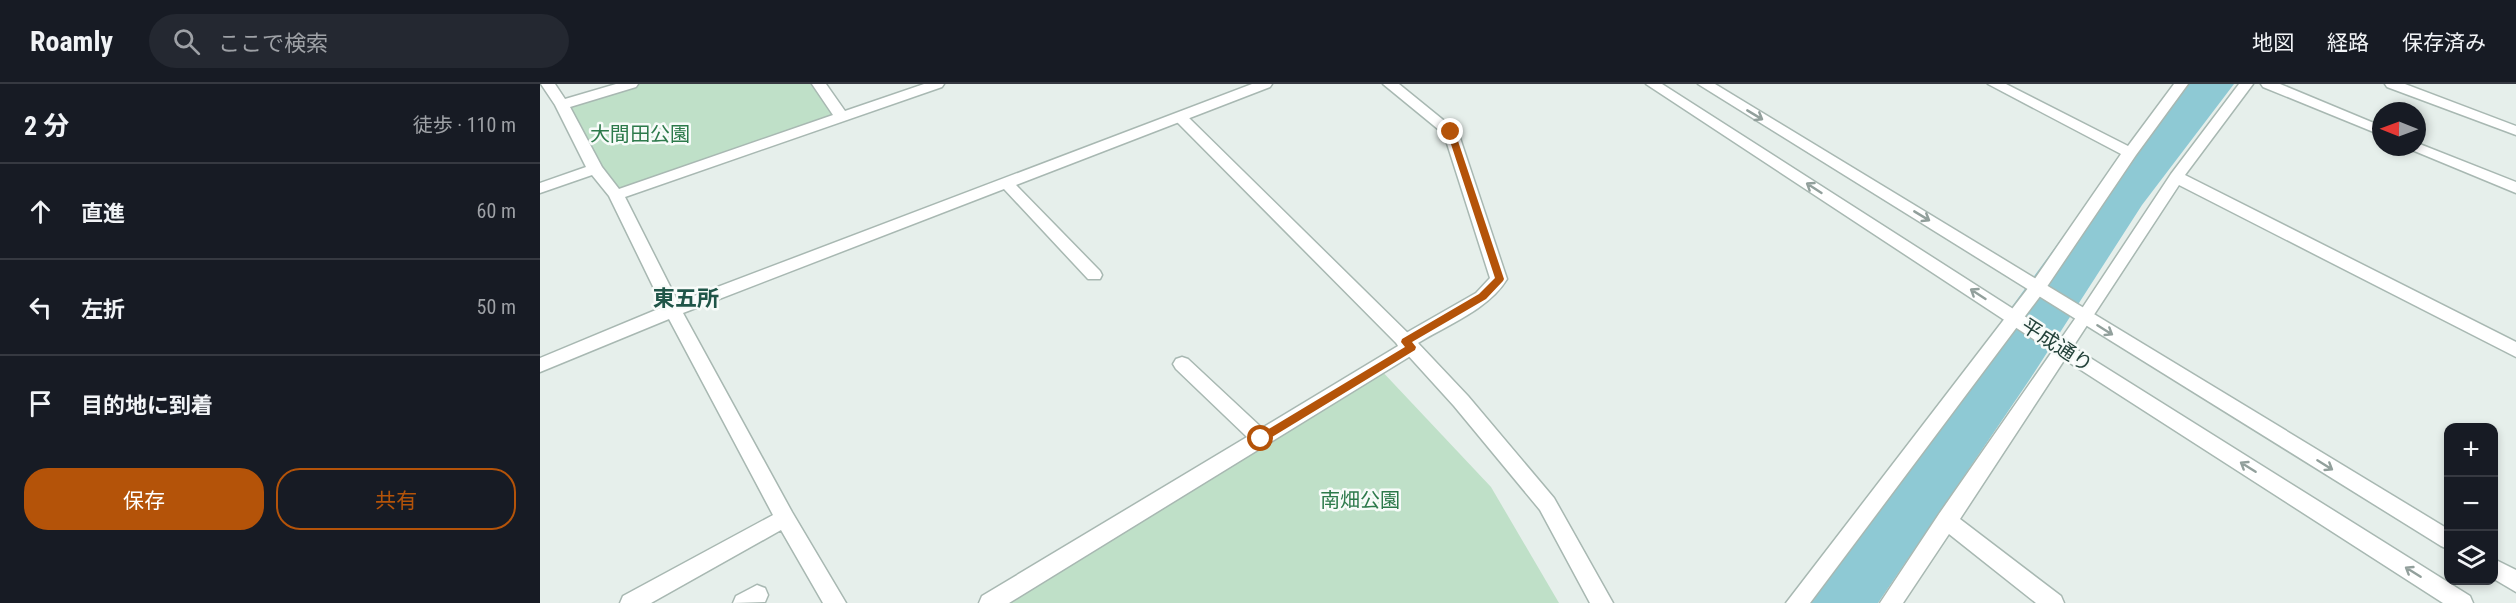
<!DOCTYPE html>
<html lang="ja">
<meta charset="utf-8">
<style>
body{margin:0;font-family:"Roboto Condensed","Noto Sans JP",sans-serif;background:#242831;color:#f1f3f6}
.controls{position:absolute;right:18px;bottom:18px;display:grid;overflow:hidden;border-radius:12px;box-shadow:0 3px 9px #0003}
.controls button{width:54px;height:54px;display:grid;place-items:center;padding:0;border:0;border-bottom:2px solid #363941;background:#171b24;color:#f1f3f6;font:30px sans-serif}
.compass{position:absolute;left:1832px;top:18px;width:54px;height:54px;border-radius:50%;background:#171b24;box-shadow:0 3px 9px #0003;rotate:271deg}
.stop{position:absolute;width:18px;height:18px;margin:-14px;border:4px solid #b45309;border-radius:50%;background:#fff}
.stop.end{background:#b45309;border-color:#fff;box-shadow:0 2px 6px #0008}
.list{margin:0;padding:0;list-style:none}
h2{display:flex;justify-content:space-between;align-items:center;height:78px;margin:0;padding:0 24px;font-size:26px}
h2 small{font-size:20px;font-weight:400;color:#9ea1a6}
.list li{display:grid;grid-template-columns:39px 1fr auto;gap:18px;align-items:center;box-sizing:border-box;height:96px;padding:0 24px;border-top:2px solid #363941}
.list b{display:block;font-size:22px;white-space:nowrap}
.list em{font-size:20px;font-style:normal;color:#9ea1a6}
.actions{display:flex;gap:12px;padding:18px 24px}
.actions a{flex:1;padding:14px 0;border:2px solid #b45309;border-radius:24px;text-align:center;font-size:21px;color:#b45309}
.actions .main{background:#b45309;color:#fff}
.icon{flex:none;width:33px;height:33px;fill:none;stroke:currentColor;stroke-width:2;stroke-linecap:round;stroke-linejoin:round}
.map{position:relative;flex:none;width:1976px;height:519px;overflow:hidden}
header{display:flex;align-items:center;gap:36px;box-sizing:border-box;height:84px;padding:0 30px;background:#171b24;border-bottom:2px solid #363941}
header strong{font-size:28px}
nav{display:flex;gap:33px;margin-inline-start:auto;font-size:21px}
.search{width:420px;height:54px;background:#242831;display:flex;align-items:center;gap:15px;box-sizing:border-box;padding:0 21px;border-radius:33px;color:#9ea1a6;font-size:22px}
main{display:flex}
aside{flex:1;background:#171b24}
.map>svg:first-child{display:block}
</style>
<header>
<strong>Roamly</strong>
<div class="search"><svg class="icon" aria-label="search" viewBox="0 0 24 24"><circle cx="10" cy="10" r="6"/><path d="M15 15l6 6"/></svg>ここで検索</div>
<nav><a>地図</a><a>経路</a><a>保存済み</a></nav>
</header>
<main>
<aside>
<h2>2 分<small>徒歩 · 110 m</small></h2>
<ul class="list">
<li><svg class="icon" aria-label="ahead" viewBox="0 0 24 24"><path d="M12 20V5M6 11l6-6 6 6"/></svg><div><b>直進</b></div><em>60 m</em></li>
<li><svg class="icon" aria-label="left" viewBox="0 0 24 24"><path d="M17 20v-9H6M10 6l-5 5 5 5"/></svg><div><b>左折</b></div><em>50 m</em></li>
<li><svg class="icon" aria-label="arrive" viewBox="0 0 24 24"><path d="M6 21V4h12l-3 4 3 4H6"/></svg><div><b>目的地に到着</b></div></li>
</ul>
<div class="actions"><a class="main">保存</a><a>共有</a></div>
</aside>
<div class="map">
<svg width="1976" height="519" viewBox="0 0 1976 519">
<rect width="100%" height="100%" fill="#e6efeb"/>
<g fill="#bfe0c8">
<polygon points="91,0 279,0 302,33 76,111 22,21"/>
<polygon points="838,283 951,403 1019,519 450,519"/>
</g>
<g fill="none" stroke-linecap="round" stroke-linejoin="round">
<polygon fill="#8ec9d4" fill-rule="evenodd" points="1644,0 1694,0 1602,121 1490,295 1338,519 1255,519 1267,495 1444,261 1562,99"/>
<defs>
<polygon id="service" points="217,501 225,504 228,511 225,518 193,519 196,512"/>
<g id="minor">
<polygon points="1,0 15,0 25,15 76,0 98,0 96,3 30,23 62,83 79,105 293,31 272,0 286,0 305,27 384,0 404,0 402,3 85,113 138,218 712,0 732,0 730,3 476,101 560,187 562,191 560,195 548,195 464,105 143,229 252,428 306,519 283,519 241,446 111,519 80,519 83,512 233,431 129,235 0,288 0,274 123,223 69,112 52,91 0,109 0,99 46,83 15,21"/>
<path d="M843 0H859L918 48 967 195C949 225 907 241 878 259L880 263 877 268 469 519H439L442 512 707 353 636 285 633 280 636 275 642 273 648 275 722 344 858 262 856 258 859 253 936 209 950 194 904 50Z"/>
<polygon points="1448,0 1466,0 1588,62 1634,0 1648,0 1596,71 1504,207 1270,519 1246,519 1492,199 1581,70"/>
<polygon points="1699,0 1713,0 1645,91 1976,258 1976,273 1639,101 1420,435 1521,512 1524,519 1496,519 1409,450 1363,519 1340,519 1399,430 1539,229 1631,90"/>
<polygon points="1721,0 1740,0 1841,42 1841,51 1723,3"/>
<polygon points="1845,0 1865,0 1976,42 1976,51 1847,3"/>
<polygon points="1877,59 1976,98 1976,109 1872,66 1870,63 1877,63"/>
</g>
<g id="tertiary">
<polygon points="1106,0 1122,0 1528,260 1930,512 1933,519 1903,519 1516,270"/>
<polygon points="1158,0 1175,0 1908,445 1908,465 1901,462"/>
<polygon points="641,30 646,31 877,258 928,312 1014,414 1073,519 1050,519 1000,426 914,322 865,268 636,37 634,34"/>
<polygon points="1954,475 1976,486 1976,508 1954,495"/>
</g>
</defs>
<use href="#service" stroke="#a8b8b2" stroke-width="3"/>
<use href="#minor" stroke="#a8b8b2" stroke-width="3"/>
<use href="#tertiary" stroke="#a8b8b2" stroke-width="3"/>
<use href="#service" fill="#fff" fill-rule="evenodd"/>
<use href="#minor" fill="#fff" fill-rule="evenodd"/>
<use href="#tertiary" fill="#fff" fill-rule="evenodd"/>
</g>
<defs><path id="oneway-shaft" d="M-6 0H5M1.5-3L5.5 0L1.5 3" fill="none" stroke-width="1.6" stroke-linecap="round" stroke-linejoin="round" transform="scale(1.5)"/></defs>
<g stroke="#92a09c">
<use href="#oneway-shaft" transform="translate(1215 31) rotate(31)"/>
<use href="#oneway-shaft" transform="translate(1274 104) rotate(-147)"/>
<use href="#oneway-shaft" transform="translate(1382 132) rotate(31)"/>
<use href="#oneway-shaft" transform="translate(1438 210) rotate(-147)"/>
<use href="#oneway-shaft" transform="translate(1565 246) rotate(32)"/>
<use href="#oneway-shaft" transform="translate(1785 381) rotate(32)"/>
<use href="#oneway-shaft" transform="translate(1708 383) rotate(-148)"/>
<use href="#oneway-shaft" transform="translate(1873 488) rotate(-148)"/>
</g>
<polygon fill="#b45309" points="911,46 915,48 964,195 963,197 946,215 872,258 876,263 875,266 724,358 717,358 717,352 865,263 861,258 862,255 939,210 955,194 907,48"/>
<g text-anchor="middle" stroke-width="5" stroke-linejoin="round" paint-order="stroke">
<g font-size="20" fill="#2d7a4b" stroke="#f7fbf9">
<text x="100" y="57">大間田公園</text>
<text x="820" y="423">南畑公園</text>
</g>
<g font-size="20" fill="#24423a" stroke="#f7fbf9">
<text transform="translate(1517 261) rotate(33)" y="7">平成通り</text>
</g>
<g font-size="22" font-weight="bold" fill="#1f5548" stroke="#f7fbf9">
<text x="146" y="222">東五所</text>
</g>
</g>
</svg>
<div class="controls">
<button>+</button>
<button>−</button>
<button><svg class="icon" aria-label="layers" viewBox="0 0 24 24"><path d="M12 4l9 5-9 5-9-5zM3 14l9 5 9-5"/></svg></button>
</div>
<svg class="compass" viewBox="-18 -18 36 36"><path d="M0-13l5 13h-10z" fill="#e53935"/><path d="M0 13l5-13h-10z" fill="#9ea1a6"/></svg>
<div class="stop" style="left:721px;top:355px"></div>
<div class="stop end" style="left:911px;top:48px"></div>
</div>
</main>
